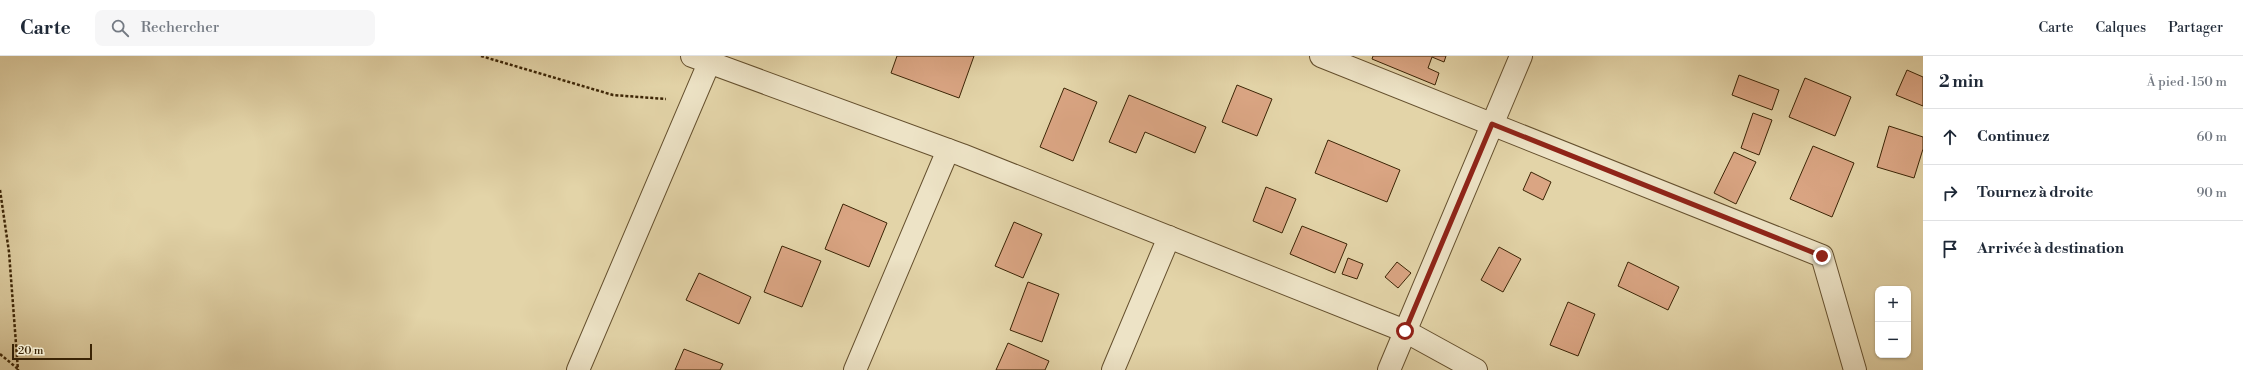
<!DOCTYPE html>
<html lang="fr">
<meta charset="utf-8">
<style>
body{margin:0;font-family:"Libre Bodoni",serif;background:#f6f6f7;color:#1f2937}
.controls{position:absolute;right:12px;bottom:12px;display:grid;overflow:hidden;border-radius:8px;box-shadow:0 1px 3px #0004}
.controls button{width:36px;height:36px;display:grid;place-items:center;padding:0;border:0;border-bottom:1px solid #e0e1e3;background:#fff;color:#1f2937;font:20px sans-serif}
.scale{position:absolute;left:12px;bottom:10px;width:80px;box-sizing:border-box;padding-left:4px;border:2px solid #3b2405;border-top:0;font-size:11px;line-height:14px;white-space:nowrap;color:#3b2405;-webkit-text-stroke:3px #ede3c6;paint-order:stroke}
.stop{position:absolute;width:12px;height:12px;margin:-9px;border:3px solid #8f2418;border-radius:50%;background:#fff}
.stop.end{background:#8f2418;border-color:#fff;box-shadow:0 1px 4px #0008}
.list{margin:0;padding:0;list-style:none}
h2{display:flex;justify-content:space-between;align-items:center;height:52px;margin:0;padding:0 16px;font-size:17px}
h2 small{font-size:13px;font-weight:400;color:#747a83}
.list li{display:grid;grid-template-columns:26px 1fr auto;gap:12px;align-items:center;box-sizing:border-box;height:56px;padding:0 16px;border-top:1px solid #e0e1e3}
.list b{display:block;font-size:15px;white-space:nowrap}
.list em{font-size:13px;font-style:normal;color:#747a83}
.icon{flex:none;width:22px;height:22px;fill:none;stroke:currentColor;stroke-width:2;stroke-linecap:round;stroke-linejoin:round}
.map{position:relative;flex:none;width:1923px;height:314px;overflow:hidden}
header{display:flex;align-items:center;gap:24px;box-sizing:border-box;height:56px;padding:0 20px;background:#fff;border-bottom:1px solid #e0e1e3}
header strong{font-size:19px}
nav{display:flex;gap:22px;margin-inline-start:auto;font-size:14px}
.search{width:280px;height:36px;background:#f6f6f7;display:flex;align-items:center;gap:10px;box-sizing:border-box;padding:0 14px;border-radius:8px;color:#747a83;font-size:15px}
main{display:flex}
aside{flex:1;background:#fff}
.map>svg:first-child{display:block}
</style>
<header>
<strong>Carte</strong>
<div class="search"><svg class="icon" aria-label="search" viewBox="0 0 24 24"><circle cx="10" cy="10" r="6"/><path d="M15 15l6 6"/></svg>Rechercher</div>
<nav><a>Carte</a><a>Calques</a><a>Partager</a></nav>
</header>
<main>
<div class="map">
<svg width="1923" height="314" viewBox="0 0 1923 314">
<rect width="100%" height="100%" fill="#e3d4a8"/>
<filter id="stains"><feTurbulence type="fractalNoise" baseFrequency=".005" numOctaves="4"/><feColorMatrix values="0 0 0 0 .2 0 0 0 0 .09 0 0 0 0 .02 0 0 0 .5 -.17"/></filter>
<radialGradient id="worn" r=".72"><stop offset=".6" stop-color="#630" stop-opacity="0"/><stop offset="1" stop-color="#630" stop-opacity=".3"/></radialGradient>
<g fill="#daa583" stroke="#3b2405">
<polygon points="897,0 974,0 959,42 891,17"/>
<polygon points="1373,0 1446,0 1444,6 1432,1 1428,12 1439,17 1435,29 1372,3"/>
<polygon points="1907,14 1923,21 1923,50 1896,39"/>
<polygon points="1739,19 1779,34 1772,54 1732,39"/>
<polygon points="1805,22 1851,41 1835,80 1789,61"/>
<polygon points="1237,29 1272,43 1257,80 1222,66"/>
<polygon points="1064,32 1097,46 1073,105 1040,91"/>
<polygon points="1129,39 1206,71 1195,97 1145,76 1136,97 1109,86"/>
<polygon points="1753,57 1772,64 1759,99 1741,92"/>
<polygon points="1889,70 1923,81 1923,93 1914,122 1877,111"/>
<polygon points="1328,84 1400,114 1387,146 1315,117"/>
<polygon points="1813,90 1854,107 1832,161 1790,143"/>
<polygon points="1734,96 1756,106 1736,148 1714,137"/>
<polygon points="1531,116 1551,126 1543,144 1523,134"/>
<polygon points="1266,131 1296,143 1282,177 1253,165"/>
<polygon points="843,148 887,167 869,211 825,193"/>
<polygon points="1014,166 1042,178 1023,222 995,210"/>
<polygon points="1302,170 1347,188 1335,217 1290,198"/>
<polygon points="782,190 821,205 802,251 764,236"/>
<polygon points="1499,191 1521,203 1503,236 1481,224"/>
<polygon points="1348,202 1363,208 1357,223 1342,218"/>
<polygon points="1397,206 1411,217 1398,232 1385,221"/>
<polygon points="1628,206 1679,231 1668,254 1618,230"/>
<polygon points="699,217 751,241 739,268 686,244"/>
<polygon points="1028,226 1059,238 1042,286 1010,274"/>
<polygon points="1568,246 1595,258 1578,300 1550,289"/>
<polygon points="1008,287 1049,305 1045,314 996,314"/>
<polygon points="684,293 723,308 720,314 675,314"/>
</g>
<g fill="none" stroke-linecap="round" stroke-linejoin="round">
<defs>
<g id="street">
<polyline points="692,0 962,99 1405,275 1476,314"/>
<polyline points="1321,0 1822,200 1855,314"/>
<polyline points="578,314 712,0"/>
<polyline points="855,314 948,94"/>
<polyline points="1113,314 1169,181"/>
<polyline points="1389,314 1521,0"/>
</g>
</defs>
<use href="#street" stroke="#65502e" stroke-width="24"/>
<g stroke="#3b2405" stroke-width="2.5" stroke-dasharray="3 2" stroke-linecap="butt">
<polyline points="481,0 613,39 666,43"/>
<polyline points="0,134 9,196 18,314"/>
<polyline points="0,298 18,313"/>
</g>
<use href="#street" stroke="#ede3c6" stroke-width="22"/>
</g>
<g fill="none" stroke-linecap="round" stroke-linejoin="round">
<polyline stroke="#8f2418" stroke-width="5" points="1405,275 1492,68 1822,200"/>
</g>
<rect width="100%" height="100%" filter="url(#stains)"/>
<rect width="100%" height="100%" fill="url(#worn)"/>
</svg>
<div class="controls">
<button>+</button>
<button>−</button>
</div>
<div class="scale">20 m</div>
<div class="stop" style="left:1405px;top:275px"></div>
<div class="stop end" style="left:1822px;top:200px"></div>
</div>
<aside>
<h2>2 min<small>À pied · 150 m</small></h2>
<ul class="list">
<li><svg class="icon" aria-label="ahead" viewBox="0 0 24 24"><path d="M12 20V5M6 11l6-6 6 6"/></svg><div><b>Continuez</b></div><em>60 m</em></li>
<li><svg class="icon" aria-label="right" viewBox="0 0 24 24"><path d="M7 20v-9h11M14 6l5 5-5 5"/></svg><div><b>Tournez à droite</b></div><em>90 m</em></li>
<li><svg class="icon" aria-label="arrive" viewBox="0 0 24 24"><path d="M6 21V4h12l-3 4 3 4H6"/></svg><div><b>Arrivée à destination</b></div></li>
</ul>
</aside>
</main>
